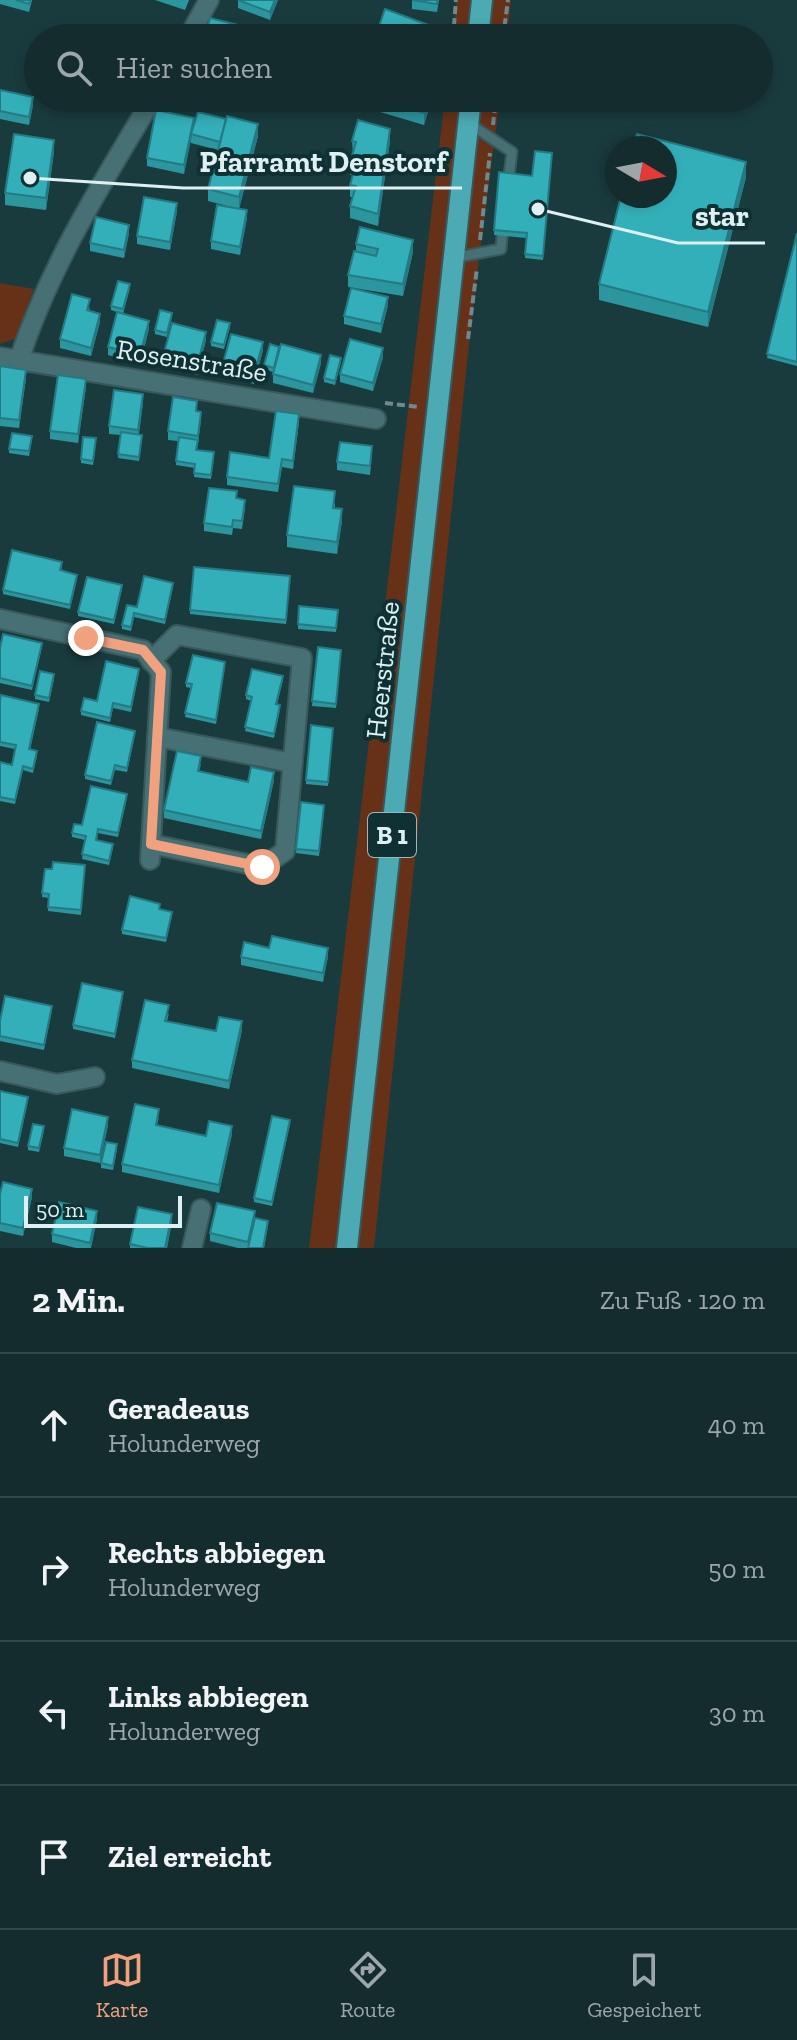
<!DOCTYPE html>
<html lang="de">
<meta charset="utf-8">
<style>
body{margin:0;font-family:"Zilla Slab",serif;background:#1d3436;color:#f1f3f6}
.compass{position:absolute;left:605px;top:136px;width:72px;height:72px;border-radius:50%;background:#142c2e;box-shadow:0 4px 12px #0003;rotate:100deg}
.scale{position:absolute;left:24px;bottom:20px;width:158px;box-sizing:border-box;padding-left:8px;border:4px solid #def0f2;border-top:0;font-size:22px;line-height:28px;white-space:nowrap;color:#def0f2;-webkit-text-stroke:6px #0f3134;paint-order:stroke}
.stop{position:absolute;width:24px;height:24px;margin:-18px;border:6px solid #f2a17e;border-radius:50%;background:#fff}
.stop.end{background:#f2a17e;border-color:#fff;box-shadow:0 2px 8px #0008}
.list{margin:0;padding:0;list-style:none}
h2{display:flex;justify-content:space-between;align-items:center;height:104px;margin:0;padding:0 32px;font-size:34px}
h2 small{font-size:26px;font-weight:400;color:#9da7aa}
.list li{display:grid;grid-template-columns:52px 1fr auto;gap:24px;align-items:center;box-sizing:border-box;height:144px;padding:0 32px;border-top:2px solid #33484a}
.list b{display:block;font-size:30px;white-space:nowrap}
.list p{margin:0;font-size:26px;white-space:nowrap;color:#9da7aa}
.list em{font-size:26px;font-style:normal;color:#9da7aa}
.icon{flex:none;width:44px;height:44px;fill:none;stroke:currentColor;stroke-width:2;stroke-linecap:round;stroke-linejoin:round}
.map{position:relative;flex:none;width:797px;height:1248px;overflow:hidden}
.search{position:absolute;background:#142c2e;box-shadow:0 4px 12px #0003;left:24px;right:24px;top:24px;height:88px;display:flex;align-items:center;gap:20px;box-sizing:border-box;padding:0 28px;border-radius:44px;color:#9da7aa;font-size:30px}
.sheet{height:680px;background:#142c2e}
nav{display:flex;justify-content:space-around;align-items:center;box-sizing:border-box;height:112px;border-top:2px solid #33484a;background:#142c2e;font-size:22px;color:#9da7aa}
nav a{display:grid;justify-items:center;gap:4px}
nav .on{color:#f2a17e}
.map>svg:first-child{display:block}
</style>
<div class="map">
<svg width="797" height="1248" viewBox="0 0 797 1248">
<rect width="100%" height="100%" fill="#1a3b3e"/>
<g fill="#673117">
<polygon points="457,0 511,0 507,38 452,38"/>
<polygon points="445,98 500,98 473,306 374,1248 309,1248"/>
<polygon points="0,283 34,289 15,339 0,344"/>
</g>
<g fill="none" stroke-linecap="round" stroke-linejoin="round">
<defs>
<g id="service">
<polyline points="470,124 512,152 508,183"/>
<polyline points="453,258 501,249 503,225"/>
</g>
<g id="minor">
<polyline points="188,38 209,0"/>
<polyline points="0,357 376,419"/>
<path d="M19 360C50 265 102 183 153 98"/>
<polyline points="0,619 143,650 161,672 150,860"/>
<polyline points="157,737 292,763"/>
<polyline points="151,844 262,867 285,851 302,658 177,635 151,661"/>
<polyline points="0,1071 57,1084 95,1077"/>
<polyline points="192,1248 201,1209"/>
</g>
<g id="primary">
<polyline points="478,38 482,0"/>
<polyline points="347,1248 471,98"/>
</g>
</defs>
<use href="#service" stroke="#39585b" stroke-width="13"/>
<use href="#minor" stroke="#39585b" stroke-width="22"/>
<use href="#primary" stroke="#39585b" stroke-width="24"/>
<g stroke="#6f898c" stroke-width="4" stroke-dasharray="8 4" stroke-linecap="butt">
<polyline points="453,38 456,0"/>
<polyline points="503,38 508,0"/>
<polyline points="447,112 448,98"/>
<polyline points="493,125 496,98"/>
<polyline points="480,240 490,153"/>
<polyline points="468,339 477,268"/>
<polyline points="385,403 419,407"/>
</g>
<use href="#service" stroke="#467074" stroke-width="9"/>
<use href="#minor" stroke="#467074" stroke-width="18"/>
<use href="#primary" stroke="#4baab3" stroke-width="20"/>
</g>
<g fill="#2c969f">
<polygon points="0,0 32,0 29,12 0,4"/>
<polygon points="155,0 189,0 185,10"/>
<polygon points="238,0 278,0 270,20 238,8"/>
<polygon points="412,0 439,0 437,12 412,9"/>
<polygon points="0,90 33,105 29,125 0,119"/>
<polygon points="51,98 85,98 83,107"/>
<polygon points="281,98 304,98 302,106 281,100"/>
<polygon points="370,98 432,98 424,125 370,109"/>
<polygon points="193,127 258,136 239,209 208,201 208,189 218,150 191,143 191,137 184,174 147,166 147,158"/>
<polygon points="352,141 390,141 378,226 350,218 350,206 353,197 350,197 350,185 353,175 350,175 350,163 353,153"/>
<polygon points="54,152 46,210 5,205 5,193"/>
<polygon points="552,153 543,260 525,258 526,238 494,235 499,172 532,176"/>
<polygon points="746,177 708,327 599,300 599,284"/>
<polygon points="177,211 170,250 137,244 137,236"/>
<polygon points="247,218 240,255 211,249 211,241"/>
<polygon points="129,233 124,258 90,251 90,243"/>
<polygon points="797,233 797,366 767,358"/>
<polygon points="356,244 413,252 403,296 348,287 348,275 356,251"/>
<polygon points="130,288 123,314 111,310 111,306"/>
<polygon points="388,305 381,333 344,324 344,316"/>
<polygon points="90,307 89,311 100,322 91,356 60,348 60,339"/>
<polygon points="172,317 167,337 155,334 155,330"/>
<polygon points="230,327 224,349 211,346 211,342"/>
<polygon points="149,329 140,364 108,355 108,347"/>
<polygon points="206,340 197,375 163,365 163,357"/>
<polygon points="263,350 254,384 222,375 222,367"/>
<polygon points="383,357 373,391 340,382 340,374"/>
<polygon points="341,362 335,385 324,382 324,378"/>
<polygon points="321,363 313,393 273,383 273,372 264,369 264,365"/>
<polygon points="0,366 26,378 19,428 0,426"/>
<polygon points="86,387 78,443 50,439 50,431"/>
<polygon points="143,403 139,434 142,435 139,461 118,458 121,435 109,434 109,426"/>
<polygon points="197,411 201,420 197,450 214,452 211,479 194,477 195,468 176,465 178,441 168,440 168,431"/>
<polygon points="299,422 293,469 282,467 278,492 227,485 227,477 269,458"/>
<polygon points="32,440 29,456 9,453 9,449"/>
<polygon points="96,442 93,465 81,463 81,459"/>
<polygon points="372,454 370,475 337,470 337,462"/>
<polygon points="237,499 245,508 242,529 233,528 232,535 204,531 204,523"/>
<polygon points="335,503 335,508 342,521 337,554 287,547 287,535"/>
<polygon points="62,566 61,571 77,579 70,609 3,594 3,590"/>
<polygon points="194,567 290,576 286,624 190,614"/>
<polygon points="173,587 165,624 134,617 131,631 122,629 122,625 137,607"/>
<polygon points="122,589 114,624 78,616 78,612"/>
<polygon points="299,606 338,610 336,632 298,629"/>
<polygon points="42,647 32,690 0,683 0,648"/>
<polygon points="318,647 341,650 336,708 312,706"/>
<polygon points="225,666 216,724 185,717 191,688 186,687 186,683"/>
<polygon points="139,673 131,712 113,708 110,722 81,715 81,711"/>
<polygon points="54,679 49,702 35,699 35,695"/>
<polygon points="283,680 277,704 280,709 274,738 245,731 251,701 246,699 246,695"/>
<polygon points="0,700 39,709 30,750 37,756 33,773 23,770 15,804 0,801 0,762 12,765 15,749 0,746"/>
<polygon points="333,728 328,786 306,784 306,780"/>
<polygon points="135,735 127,772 115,770 111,785 85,779 85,775"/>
<polygon points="201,764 199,772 248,782 274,780 261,839 164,818 164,810"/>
<polygon points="127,798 118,837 98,833 97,840 113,848 109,865 82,859 85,840 72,837 72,833 82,825"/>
<polygon points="301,802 324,809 319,856 296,853"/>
<polygon points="85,865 81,915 48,911 49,898 42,897 45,869 52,869"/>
<polygon points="160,909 172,916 166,942 122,934 122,930"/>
<polygon points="269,948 328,956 323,982 241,965 241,957"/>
<polygon points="123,996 115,1038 73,1029 73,1025"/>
<polygon points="52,1010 44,1050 0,1041 0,1021"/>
<polygon points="169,1013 167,1021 216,1031 242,1030 229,1089 132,1068 132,1060"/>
<polygon points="0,1091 28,1101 18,1147 0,1143"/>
<polygon points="159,1117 157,1125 206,1136 232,1134 219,1193 122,1172 122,1164"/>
<polygon points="290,1124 272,1206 254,1202 254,1198"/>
<polygon points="108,1125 100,1163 64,1156 64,1148"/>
<polygon points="44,1131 39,1152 28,1150 28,1146"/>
<polygon points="117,1149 113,1170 101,1168 101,1163"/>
<polygon points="0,1194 32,1197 23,1236 0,1231"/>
<polygon points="97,1219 91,1248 76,1248 52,1242 52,1234"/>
<polygon points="255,1220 268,1226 264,1248 238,1248 210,1241 210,1233"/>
<polygon points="172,1222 167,1248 130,1248 130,1244"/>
</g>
<g fill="#247a82">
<polygon points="275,0 278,0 270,20 270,12"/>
<polygon points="33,97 33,105 29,125 29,117"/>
<polygon points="429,98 432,98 424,125 424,113"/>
<polygon points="194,118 194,126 184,174 184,165"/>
<polygon points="258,124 258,136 239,209 239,197"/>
<polygon points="390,129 390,141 378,226 378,214"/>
<polygon points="54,140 54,152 46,210 46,198"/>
<polygon points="746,162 746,177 708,327 708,312"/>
<polygon points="177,203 177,211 170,250 170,242"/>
<polygon points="247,210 247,218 240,255 240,247"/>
<polygon points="129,225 129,233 124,258 124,250"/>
<polygon points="413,240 413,252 403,296 403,284"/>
<polygon points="388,297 388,305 381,333 381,324"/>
<polygon points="100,314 100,322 91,356 91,348"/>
<polygon points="149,321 149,329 140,364 140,355"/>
<polygon points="206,332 206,340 197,375 197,366"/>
<polygon points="263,342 263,350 254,384 254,376"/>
<polygon points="383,348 383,357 373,391 373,383"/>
<polygon points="321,355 321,363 313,393 313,385"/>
<polygon points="26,370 26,378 19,428 19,420"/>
<polygon points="86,379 86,387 78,443 78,434"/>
<polygon points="143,394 143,403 138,438 138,430"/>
<polygon points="299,414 299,422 293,469 293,461"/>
<polygon points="342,509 342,521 337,554 337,542"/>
<polygon points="274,772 274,780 261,839 261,831"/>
<polygon points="328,948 328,956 323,982 323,973"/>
<polygon points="242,1021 242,1030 229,1089 229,1081"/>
<polygon points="108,1117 108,1125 100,1163 100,1155"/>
<polygon points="290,1120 290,1124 272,1206 272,1202"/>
<polygon points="232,1126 232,1134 219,1193 219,1185"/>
<polygon points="32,1189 32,1197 23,1236 23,1228"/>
<polygon points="97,1211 97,1219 90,1248 90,1243"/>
<polygon points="255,1211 255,1220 248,1248 248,1242"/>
<polygon points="172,1214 172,1222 167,1248 165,1248"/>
</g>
<g fill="#33afb9" stroke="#247a82" stroke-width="2">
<polygon points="16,0 30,0 29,4"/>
<polygon points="238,0 275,0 270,12"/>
<polygon points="412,0 437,0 437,4"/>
<polygon points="385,9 431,26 429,34 441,38 375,38"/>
<polygon points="210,18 250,28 247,38 205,38"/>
<polygon points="0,90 33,97 29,117 0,111"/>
<polygon points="289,98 303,98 302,102"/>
<polygon points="374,98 429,98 424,113"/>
<polygon points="156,110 194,118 184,165 147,158"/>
<polygon points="198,112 226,119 220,142 191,134"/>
<polygon points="227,116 258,124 239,197 208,189"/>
<polygon points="358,120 390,129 378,214 350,206 356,186 350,185 356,164 350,163 356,142 352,141"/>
<polygon points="14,134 54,140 46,198 5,193"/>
<polygon points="637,134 746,162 708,312 599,284 621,196 665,196 665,148 633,148"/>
<polygon points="535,151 552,153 543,256 525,254 527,233 494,230 499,172 532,176"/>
<polygon points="144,197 177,203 170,242 137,236"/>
<polygon points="217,205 247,210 240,247 211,241"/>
<polygon points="96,217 129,225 124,250 90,243"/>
<polygon points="360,227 413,240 403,284 348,275 354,251 376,256 378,249 356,244"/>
<polygon points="797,233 797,362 767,354"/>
<polygon points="118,281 130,284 123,309 111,306"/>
<polygon points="351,288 388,297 381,324 344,316"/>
<polygon points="72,294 90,299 87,310 100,314 91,348 60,339"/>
<polygon points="160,310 172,313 167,333 155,330"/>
<polygon points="117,312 149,321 140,355 108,347"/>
<polygon points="217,320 230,323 224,345 211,342"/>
<polygon points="172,323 206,332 197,366 163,357"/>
<polygon points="231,334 263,342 254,376 222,367"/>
<polygon points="350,339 383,348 373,383 340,374"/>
<polygon points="270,344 279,347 274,368 264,365"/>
<polygon points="281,344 321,355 313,385 273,374"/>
<polygon points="330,355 341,358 335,381 324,378"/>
<polygon points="0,366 26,370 19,420 0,418"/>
<polygon points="58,375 86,379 78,434 50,431"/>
<polygon points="114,390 143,394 138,430 109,426"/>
<polygon points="173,397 197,401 196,411 201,412 198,436 168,431"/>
<polygon points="276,411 299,414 293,461 282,459 278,484 227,477 230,452 269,458"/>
<polygon points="121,432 142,435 139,457 118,454"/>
<polygon points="12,433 32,436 29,451 9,449"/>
<polygon points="83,437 96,438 93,461 81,459"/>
<polygon points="179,437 198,440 196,450 214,452 211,475 194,473 195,464 176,461"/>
<polygon points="340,442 372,446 370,466 337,462"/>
<polygon points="294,486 335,491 333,508 342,509 337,542 287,535"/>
<polygon points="209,488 237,491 236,498 245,500 242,521 233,520 232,527 204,523"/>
<polygon points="12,550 62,562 60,570 77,575 70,605 3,590"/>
<polygon points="194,567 290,576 286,620 190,610"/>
<polygon points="144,576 173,583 165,620 134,613 131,627 122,625 127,605 137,607"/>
<polygon points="87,577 122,585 114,620 78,612"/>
<polygon points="299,606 338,610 336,628 298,624"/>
<polygon points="3,634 42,643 32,686 0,678 0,648"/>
<polygon points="318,647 341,650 336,704 312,701"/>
<polygon points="193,655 225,662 216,720 185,713 192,684 186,683"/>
<polygon points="106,661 139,669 131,707 113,703 110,718 81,711 84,698 97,701"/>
<polygon points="252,669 283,676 276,704 280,705 274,734 245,727 252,697 246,695"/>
<polygon points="40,671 54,674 49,698 35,695"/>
<polygon points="1,695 39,704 29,749 37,751 33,769 23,766 15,800 0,797 0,762 12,765 16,745 0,742 0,700"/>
<polygon points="97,722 135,731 127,768 115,765 111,781 85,775"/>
<polygon points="311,725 333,728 328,782 306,780"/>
<polygon points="177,751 201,756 198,771 248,782 251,767 274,772 261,831 164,810"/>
<polygon points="91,786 127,794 118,833 98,829 96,840 113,844 109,861 82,854 86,836 72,833 74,824 82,825"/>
<polygon points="301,802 324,805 319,851 296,849"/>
<polygon points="53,862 85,865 81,910 48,907 49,894 42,893 45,869 52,869"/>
<polygon points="130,896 160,904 159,909 172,912 166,938 122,930"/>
<polygon points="272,936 328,948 323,973 241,957 244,942 269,948"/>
<polygon points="82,983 123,992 115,1034 73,1025"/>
<polygon points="5,996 52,1006 44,1045 0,1036 0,1021"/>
<polygon points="145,1000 169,1005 165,1021 216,1031 219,1017 242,1021 229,1081 132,1060"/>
<polygon points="0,1091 28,1097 18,1143 0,1139"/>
<polygon points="135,1104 159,1109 156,1125 206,1136 209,1121 232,1126 219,1185 122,1164"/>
<polygon points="72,1109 108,1117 100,1155 64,1148"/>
<polygon points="272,1116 290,1120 272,1202 254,1198"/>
<polygon points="33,1124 44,1126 39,1148 28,1146"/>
<polygon points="106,1142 117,1144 113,1166 101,1163"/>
<polygon points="3,1182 32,1189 23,1228 0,1223 0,1194"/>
<polygon points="59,1202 97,1211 90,1243 52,1234"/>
<polygon points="217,1203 255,1211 248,1242 210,1233"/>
<polygon points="138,1207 172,1214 165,1248 148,1248 130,1244"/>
<polygon points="255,1218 268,1221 263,1248 248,1248"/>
</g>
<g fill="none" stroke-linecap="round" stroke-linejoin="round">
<polyline stroke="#f2a17e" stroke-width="10" points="86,638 143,650 161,672 151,844 262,867"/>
</g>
<g text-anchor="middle" stroke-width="8" stroke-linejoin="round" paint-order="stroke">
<rect fill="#0f3134" stroke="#a0b7b9" stroke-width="2" x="368" y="813" width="48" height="44" rx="6"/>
<g font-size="26" font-weight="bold" fill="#def0f2">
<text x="392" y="844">B 1</text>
</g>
<g font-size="28" fill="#def0f2" stroke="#0f3134">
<text transform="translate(192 360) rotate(9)" y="10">Rosenstraße</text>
<text transform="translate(382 670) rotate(-84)" y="10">Heerstraße</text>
</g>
</g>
<path fill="none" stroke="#def0f2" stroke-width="3" d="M30 178L183 188H462M538 209L678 243H765"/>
<g fill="#def0f2" stroke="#0f3134" stroke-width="3">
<circle cx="30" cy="178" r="8"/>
<circle cx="538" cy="209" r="8"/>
</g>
<g font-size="30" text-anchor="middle" font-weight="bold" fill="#def0f2" stroke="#0f3134" stroke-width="8" stroke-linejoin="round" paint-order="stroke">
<text x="323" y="172">Pfarramt Denstorf</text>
<text x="722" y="226">star</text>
</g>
</svg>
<svg class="compass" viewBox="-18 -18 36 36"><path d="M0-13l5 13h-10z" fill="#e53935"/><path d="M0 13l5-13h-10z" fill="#9da7aa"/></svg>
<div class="scale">50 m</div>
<div class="stop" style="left:262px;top:867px"></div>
<div class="stop end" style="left:86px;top:638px"></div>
<div class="search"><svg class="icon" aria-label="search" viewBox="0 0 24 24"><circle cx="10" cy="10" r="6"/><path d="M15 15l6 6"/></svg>Hier suchen</div>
</div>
<section class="sheet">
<h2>2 Min.<small>Zu Fuß · 120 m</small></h2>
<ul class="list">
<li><svg class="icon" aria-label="ahead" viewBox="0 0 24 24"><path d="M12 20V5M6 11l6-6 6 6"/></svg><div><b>Geradeaus</b><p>Holunderweg</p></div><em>40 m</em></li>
<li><svg class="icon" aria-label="right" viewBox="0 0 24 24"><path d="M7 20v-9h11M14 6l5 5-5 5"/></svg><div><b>Rechts abbiegen</b><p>Holunderweg</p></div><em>50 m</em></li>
<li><svg class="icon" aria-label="left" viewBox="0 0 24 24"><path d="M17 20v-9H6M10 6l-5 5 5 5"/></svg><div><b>Links abbiegen</b><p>Holunderweg</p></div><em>30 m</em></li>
<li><svg class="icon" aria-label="arrive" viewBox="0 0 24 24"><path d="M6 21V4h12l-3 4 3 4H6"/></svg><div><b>Ziel erreicht</b></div></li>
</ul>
</section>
<nav>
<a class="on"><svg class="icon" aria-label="map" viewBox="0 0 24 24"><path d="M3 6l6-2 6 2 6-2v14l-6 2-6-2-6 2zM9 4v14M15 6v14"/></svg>Karte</a>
<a><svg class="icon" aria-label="directions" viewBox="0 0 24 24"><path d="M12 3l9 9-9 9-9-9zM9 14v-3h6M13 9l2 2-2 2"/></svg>Route</a>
<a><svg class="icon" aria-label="saved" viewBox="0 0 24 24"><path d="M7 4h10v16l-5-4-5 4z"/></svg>Gespeichert</a>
</nav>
